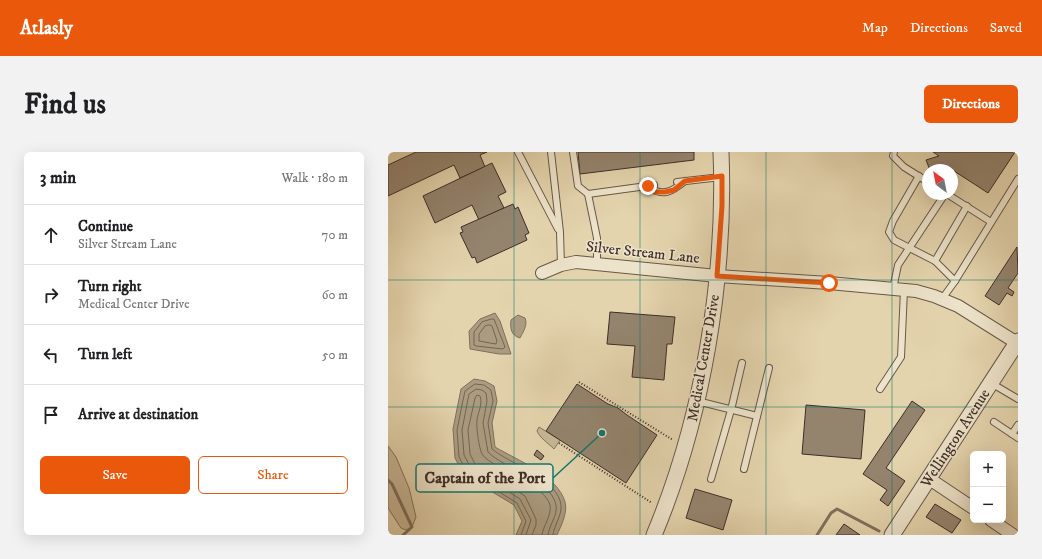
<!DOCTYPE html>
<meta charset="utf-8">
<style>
body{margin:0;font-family:"IM FELL DW Pica",serif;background:#f2f2f2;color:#202124}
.controls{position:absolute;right:12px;bottom:12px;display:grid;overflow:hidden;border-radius:6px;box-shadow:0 4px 16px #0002}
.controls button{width:36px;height:36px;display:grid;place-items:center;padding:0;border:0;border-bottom:1px solid #e0e0e0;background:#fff;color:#202124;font:20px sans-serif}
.compass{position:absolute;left:534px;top:12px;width:36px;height:36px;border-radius:50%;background:#fff;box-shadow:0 4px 16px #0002;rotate:328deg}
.stop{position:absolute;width:12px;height:12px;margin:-9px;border:3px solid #ea580c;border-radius:50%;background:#fff}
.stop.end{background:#ea580c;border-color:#fff;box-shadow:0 1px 4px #0008}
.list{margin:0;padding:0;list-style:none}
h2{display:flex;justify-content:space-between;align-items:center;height:52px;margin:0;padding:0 16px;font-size:17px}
h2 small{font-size:13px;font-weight:400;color:#757577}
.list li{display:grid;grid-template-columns:26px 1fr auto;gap:12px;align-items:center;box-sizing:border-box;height:60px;padding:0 16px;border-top:1px solid #e0e0e0}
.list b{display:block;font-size:15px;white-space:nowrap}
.list p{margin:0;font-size:13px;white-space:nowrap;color:#757577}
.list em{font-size:13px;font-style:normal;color:#757577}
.actions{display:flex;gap:8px;padding:12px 16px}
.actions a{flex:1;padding:9px 0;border:1px solid #ea580c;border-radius:6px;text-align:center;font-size:14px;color:#ea580c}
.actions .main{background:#ea580c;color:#fff}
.icon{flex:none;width:22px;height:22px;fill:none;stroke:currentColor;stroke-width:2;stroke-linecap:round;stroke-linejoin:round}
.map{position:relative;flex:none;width:630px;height:383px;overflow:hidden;border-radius:6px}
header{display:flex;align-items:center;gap:24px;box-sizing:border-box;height:56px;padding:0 20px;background:#ea580c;color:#fff}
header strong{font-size:19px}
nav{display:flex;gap:22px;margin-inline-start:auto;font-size:14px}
.intro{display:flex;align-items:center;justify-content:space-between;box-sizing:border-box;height:96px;padding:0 24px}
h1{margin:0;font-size:28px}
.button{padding:10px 18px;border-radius:6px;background:#ea580c;color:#fff;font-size:14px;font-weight:700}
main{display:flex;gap:24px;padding:0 24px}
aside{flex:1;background:#fff;border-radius:6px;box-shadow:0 4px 16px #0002}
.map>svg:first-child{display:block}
</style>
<header>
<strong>Atlasly</strong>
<nav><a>Map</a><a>Directions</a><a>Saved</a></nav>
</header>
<div class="intro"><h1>Find us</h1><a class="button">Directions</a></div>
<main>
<aside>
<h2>3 min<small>Walk · 180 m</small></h2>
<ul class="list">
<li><svg class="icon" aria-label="ahead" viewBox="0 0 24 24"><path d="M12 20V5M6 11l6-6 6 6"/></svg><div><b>Continue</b><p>Silver Stream Lane</p></div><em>70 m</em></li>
<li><svg class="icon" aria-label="right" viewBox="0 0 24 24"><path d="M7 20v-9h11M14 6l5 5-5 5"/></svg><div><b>Turn right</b><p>Medical Center Drive</p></div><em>60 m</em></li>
<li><svg class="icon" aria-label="left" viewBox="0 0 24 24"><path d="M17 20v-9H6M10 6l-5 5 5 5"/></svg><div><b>Turn left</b></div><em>50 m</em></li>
<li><svg class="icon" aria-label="arrive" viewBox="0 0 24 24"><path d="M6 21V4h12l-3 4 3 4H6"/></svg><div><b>Arrive at destination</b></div></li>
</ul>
<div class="actions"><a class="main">Save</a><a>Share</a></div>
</aside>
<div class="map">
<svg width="630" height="383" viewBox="0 0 630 383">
<rect width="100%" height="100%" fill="#e4d4ad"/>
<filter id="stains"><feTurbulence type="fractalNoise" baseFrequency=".005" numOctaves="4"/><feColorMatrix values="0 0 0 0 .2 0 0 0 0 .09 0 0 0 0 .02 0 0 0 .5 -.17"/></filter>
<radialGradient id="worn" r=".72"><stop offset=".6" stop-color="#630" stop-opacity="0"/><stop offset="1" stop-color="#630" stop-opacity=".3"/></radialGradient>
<g fill="#c8b897" stroke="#827360">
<path d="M151 275 172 288 166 297C160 291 152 286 149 279Z"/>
<polygon points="0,294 8,305 21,336 28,365 24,375 18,378 13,376 0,356"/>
</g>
<g fill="#ab9c80" stroke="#7f705d">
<polygon points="107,161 112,169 123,202 111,202 82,197 81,179 92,167"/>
<path d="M130 163 137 166C140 173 135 180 132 186 123 183 122 177 123 168Z"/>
<path d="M86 227 97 229 106 234 109 249 104 271 107 295C129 308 170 324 177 350 180 360 173 374 169 383H128L134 369 126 353 76 323 67 306 65 277 73 237Z"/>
</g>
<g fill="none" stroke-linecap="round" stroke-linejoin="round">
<g stroke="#746554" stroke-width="1">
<polygon points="104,167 106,167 117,195 115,197 88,194 86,193 86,180 94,170"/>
<polygon points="102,173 104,174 109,189 108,192 91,189 91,182 97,174"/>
<path d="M133 383 138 369 129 351 79 320 71 305 69 278 74 253 77 239 87 232 96 233 103 238 105 249 100 271 104 297C122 312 170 327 173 353 174 364 166 373 165 383"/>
<path d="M138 383 143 368 132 347 83 316 76 303 74 278 81 242 88 237 94 238 98 241 99 249 95 271 100 300C116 317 163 327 168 353 170 363 161 373 160 383"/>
<path d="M144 383 148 373V367L137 344 87 312 82 302 80 278 87 246 89 243 92 244C95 252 90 260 89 268 88 275 91 296 94 302 97 307 103 310 108 313 123 321 157 336 162 353 164 363 155 374 154 383"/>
</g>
<g stroke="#7f705d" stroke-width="3">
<polyline points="0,328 4,332 24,375 15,383"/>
<polyline points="429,383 443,361 449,357 491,379"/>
</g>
</g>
<g fill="#94846e" stroke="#3d2e29">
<polygon points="28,0 99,0 92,3 97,15 72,26 66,13 0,44 0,13"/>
<polygon points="190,0 306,0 306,8 192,22"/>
<polygon points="545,0 627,0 600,41 563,17 542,18 538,8 551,4"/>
<polygon points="104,11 118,40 110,44 116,56 91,68 84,53 47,71 35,44"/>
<polygon points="125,52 127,57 130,55 141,81 137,83 139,88 89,111 87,105 84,106 72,81 75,80 73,75"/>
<polygon points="629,95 630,121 620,136 626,140 624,144 619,141 611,153 597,144"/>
<polygon points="222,160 287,165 284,192 279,192 276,228 244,225 247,194 219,192"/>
<polygon points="189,232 220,252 230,256 239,263 269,283 238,331 158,279"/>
<polygon points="524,249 537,258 498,316 517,329 500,354 492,348 499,338 475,322"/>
<polygon points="418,253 477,258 473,307 414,302"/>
<polygon points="149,298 156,304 153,308 146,303"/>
<polygon points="307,337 344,348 335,378 298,366"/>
<polygon points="547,352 573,368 564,381 538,365"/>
<polygon points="456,372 472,383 448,383"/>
</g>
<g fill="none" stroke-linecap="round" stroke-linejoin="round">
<defs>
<g id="service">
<polyline points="130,0 170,77"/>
<polyline points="163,0 172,80 173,113"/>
<polyline points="185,0 190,34 200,42 206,71 209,86 209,112"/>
<polyline points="506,0 505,4 516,15 540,30"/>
<polyline points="531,24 505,69 501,80 506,88 547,109 567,129"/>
<polyline points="289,30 333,25"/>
<path d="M260 34C274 46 285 39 297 29"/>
<polyline points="200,42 266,33"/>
<polyline points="559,42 603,70"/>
<polyline points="547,109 579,54"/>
<polyline points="505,137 510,113 557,42"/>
<polyline points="554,147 567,129 630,27"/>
<polyline points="603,231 630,247"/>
<polyline points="492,237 513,205 516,138"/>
<polyline points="309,249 369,264"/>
<polyline points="606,270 630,286"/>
<polyline points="624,282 630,273"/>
<polyline points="356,317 381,216"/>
<polyline points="323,327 343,258 354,211"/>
</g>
<g id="minor">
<polyline points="154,121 173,113 188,110 329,124 441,131 528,139 546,144 570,154 629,191"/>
<polyline points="540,326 585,356"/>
<polyline points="603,368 625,383"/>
</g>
<g id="tertiary">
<path d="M266 383C315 266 338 126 333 0"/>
<polyline points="504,383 630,189"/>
</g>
</defs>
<use href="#service" stroke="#67584a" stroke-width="8"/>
<use href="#minor" stroke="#67584a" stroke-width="14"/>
<use href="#tertiary" stroke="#67584a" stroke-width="17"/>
<g stroke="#3d2e29" stroke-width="2" stroke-dasharray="1 2" stroke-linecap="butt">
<polyline points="191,230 285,288"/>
<polyline points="171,291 264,351"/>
</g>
<use href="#service" stroke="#ede3ca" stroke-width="6"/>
<use href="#minor" stroke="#ede3ca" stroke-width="12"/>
<use href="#tertiary" stroke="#ede3ca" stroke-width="15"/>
</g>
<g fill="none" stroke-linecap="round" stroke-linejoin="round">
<polyline stroke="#ea580c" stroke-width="5" points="260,34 267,40 277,40 286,38 297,29 334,24 334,54 329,124 441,131"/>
</g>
<path fill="none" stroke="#0f766e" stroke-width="1" stroke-opacity="0.55" d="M126 0V383M252 0V383M378 0V383M504 0V383M0 128H630M0 255H630"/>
<g text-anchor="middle" stroke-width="3" stroke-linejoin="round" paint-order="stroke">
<g font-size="15" fill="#3d2e29" stroke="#ede3ca">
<text transform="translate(255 100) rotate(6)" y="5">Silver Stream Lane</text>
<text transform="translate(315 206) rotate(-80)" y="5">Medical Center Drive</text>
<text transform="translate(567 286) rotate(-57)" y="5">Wellington Avenue</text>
</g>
</g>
<path fill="none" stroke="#0f766e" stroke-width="1.5" d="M214 281L165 326"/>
<circle fill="#0f766e" stroke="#ede3ca" stroke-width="1.5" cx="214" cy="281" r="4"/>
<rect fill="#ede3ca" stroke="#0f766e" stroke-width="1.5" x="28" y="312" width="137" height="28" rx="4"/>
<g font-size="16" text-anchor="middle" font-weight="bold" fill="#3d2e29">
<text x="97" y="331">Captain of the Port</text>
</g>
<rect width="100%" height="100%" filter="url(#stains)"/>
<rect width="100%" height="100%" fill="url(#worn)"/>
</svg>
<div class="controls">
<button>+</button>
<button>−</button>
</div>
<svg class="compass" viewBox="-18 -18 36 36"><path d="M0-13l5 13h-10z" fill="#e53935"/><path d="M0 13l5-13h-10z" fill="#757577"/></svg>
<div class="stop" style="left:441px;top:131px"></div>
<div class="stop end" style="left:260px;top:34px"></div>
</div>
</main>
